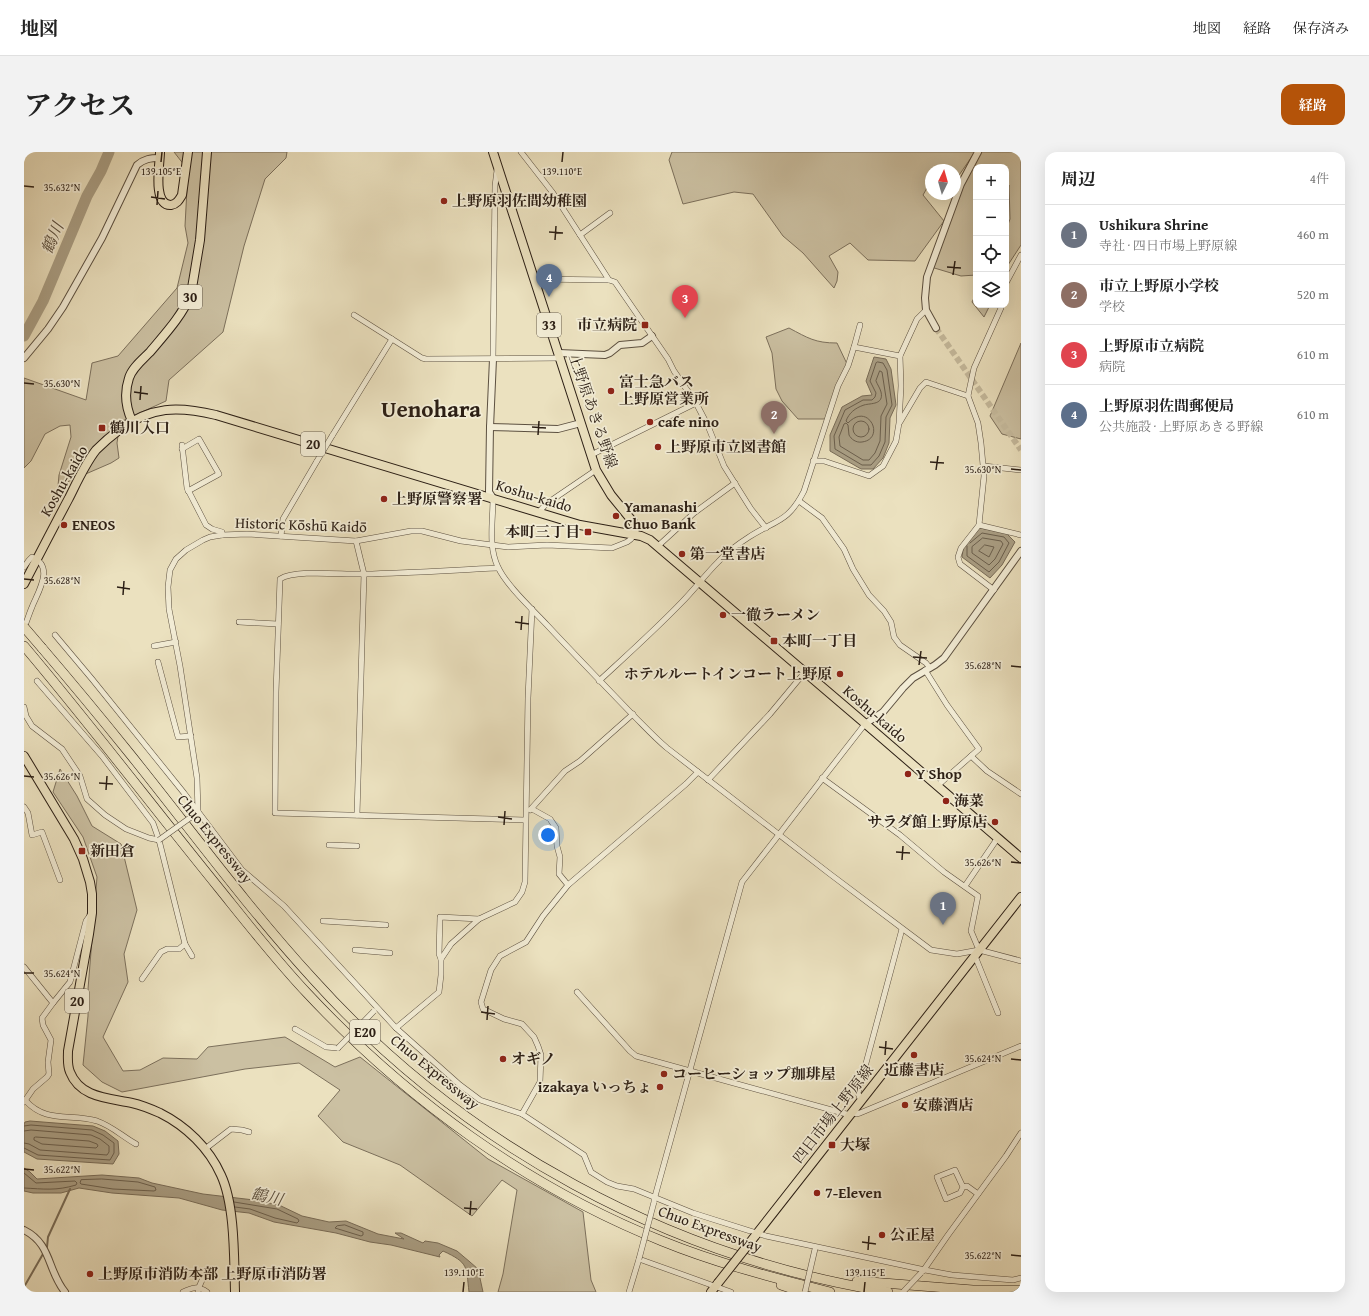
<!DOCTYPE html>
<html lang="ja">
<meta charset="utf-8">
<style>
body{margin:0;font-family:"Gentium Book Plus","Noto Serif JP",serif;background:#f2f2f2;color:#222}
.controls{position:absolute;right:12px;top:12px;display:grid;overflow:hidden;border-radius:8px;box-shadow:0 4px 16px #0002}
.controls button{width:36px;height:36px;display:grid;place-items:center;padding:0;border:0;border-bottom:1px solid #e0e0e0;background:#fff;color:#222;font:20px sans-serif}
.compass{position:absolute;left:901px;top:12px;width:36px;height:36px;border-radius:50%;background:#fff;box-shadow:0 4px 16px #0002;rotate:5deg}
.you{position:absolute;left:524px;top:683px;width:14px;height:14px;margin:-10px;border:3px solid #fff;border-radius:50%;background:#1a73e8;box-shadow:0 0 0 6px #1a73e833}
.badge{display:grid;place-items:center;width:26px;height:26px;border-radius:50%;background:#b45309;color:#fff;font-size:13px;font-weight:700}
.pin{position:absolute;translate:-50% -33px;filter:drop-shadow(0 1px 2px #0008)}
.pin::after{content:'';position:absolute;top:21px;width:14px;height:12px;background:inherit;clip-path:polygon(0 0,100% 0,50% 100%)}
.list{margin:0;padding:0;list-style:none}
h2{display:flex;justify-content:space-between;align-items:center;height:52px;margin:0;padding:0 16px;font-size:17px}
h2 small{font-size:13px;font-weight:400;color:#767676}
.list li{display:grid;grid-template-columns:26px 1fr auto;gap:12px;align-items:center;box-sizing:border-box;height:60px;padding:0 16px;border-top:1px solid #e0e0e0}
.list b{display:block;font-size:15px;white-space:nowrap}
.list p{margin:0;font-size:13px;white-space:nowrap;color:#767676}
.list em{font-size:13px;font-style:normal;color:#767676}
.icon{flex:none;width:22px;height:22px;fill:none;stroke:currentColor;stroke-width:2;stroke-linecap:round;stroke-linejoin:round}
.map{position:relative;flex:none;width:997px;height:1140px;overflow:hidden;border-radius:12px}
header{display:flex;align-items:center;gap:24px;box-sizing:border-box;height:56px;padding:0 20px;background:#fff;border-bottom:1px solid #e0e0e0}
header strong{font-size:19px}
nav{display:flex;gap:22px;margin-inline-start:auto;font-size:14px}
.intro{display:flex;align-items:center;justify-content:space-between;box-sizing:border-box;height:96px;padding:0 24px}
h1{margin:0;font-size:28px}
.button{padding:10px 18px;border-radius:12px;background:#b45309;color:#fff;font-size:14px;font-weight:700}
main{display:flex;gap:24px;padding:0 24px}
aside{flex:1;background:#fff;border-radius:12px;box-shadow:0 4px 16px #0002}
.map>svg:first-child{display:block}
</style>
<header>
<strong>地図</strong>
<nav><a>地図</a><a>経路</a><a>保存済み</a></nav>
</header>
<div class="intro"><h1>アクセス</h1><a class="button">経路</a></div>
<main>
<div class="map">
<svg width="997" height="1140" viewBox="0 0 997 1140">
<rect width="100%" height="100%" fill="#ebe1bf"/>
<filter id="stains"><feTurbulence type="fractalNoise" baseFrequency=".005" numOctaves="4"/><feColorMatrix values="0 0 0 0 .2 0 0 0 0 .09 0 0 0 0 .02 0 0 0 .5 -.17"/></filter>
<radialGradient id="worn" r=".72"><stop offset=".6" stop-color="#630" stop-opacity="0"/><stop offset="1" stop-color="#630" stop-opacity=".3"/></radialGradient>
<g fill="#cbc0a2" stroke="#7c705c">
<polygon points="150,0 263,0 262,6 241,27 220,94 199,180 145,228 142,249 96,270 93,291 95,306 87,311 34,334 35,323 47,285 46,273 36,274 21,282 7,309 0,316 0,226 62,248 68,211 94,204 153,136 164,91 161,74 164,18"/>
<polygon points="648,0 951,0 931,29 931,18 907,18 907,29 899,43 920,69 891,109 844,108 826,91 805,104 814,120 813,129 810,136 779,101 759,84 729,42 710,40 659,52 645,8"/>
<polygon points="954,0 997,0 997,93 982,116 982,78 986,67 985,33 982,52 982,15 952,15 952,123 937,124 907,115 937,32"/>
<polygon points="952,142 952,153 966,153 960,165 948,150"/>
<path d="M765 176C784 186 791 191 813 191L824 214 803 267H774L758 249 752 237 748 201 742 185Z"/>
<polygon points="997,191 997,287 978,282 966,264"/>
<polygon points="36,617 53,644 68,674 97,692 113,758 100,802 104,830 79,885 99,919 116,918 139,906 173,907 184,895 261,885 311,915 336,905 464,1007 559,1060 567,1128 572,1140 474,1140 479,1122 493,1038 478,1028 448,1064 376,1013 319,990 294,964 316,938 275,911 221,917 98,940 78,930 59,913 64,864 64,837 73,725 59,685 29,640"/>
</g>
<g fill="#aa9f85" stroke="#786c58">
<polygon points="850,205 862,207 867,217 872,253 866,266 865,291 859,306 849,317 837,317 806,299 806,283 818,255 838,244 848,243 842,229"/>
<polygon points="956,376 982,381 991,390 978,413 966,426 938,405 940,391"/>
<polygon points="6,969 69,974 81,979 94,989 95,1002 89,1012 13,1007 0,1000 0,972 1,970"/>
<path d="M0 1016 6 1020 13 1027 78 1023 115 1026 128 1031 179 1042 230 1048 255 1053 278 1064 305 1070 322 1069 354 1082 380 1087 371 1081H377L399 1091 401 1089 414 1091 433 1099 446 1110 454 1117 459 1140H445C442 1114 445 1111 419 1099L415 1103 416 1105 367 1093 346 1090 312 1081 250 1070 225 1061 198 1058 155 1046 88 1041 55 1036 37 1041H9L0 1039Z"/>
</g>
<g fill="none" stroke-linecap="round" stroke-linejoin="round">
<g stroke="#6b5f4d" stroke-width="1">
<polygon points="854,210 859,211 863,218 868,253 862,265 861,290 855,304 847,313 838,313 811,297 810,284 821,258 839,248 848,248 851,245 852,241 846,229 852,211"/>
<path d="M856 219 858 220 863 252 857 264 856 289 851 301 845 308H839L816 294 815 285 820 272 822 271 824 273 825 283C827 287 832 291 838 290 862 287 845 249 824 271L822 269C825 261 831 256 840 253 847 251 860 253 857 240 856 236 853 232 852 229Z"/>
<circle cx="837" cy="277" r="8"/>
<polygon points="959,386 977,389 979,392 971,407 965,413 948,401 948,395"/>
<polygon points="961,393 970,395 965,405 955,399"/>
<polyline points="943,394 943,404 965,420 975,410 985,391 980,385 958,381 946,391"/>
<polyline points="0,974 7,973 68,978 79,983 90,991 90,1001 86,1008 14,1003 0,996"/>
<polyline points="0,979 7,978 67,983 76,987 85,994 85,1000 83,1003 16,998 5,992 0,991"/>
<polygon points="12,985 65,989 73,992 74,994 72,996 18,992 10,988 10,986"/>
<path d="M0 1021 12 1031 51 1029 53 1031 52 1033C32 1039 20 1037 0 1036"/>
<polygon points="78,1027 114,1030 131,1035 132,1038 130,1039 89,1037 57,1032 56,1031 57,1028"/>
<polyline points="210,1050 253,1057 274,1067 275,1069 273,1071 251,1066 226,1057 211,1055"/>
<polygon points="321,1073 339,1080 339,1083 337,1084 311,1076 313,1074"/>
</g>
<polyline stroke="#786c58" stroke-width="2" points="0,1135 23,1095 24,1085 46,1037"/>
<polyline stroke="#aa9f85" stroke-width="11" points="0,184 19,149 63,44 77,19 85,0"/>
<polyline stroke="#c5ba9d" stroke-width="6" stroke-dasharray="6 3" stroke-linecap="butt" points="912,176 997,298"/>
<defs>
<g id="minor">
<polyline points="497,0 529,41 585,128 591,130 644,207 650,219 672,251 684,274 700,314 727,357 742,376"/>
<polyline points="556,83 586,61"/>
<polyline points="510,127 585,128"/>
<polyline points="982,131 997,103"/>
<polyline points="330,163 398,206 402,207 537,206"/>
<polyline points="830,195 876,204"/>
<polyline points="469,207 471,34 473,18"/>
<polyline points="876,270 896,236 902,230 944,244"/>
<polyline points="308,284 368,187"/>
<polyline points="158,293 163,336 182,373 188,377 198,380 198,383"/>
<polyline points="158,297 175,287 195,322 164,339"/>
<polyline points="567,303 672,251"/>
<polyline points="789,309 800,309 845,324 859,314 872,289 875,271 877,234 876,204 893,167 902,158"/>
<polyline points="960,314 997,318"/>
<path d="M469 346C469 369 464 395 474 415 482 433 509 458 523 473 551 503 580 533 609 563 620 574 631 586 643 596L806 722 907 798 933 802 955 798 997 809"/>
<polyline points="775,349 798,366 820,397 829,417 845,443 860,459 867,470 870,485 876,493 902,511 906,516"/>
<polyline points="514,361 522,352 572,318"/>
<polyline points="955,373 997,383"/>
<polyline points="257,384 259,367 293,309"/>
<polyline points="332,389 340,422 333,663"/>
<polyline points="634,394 670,361 711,331"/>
<path d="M0 415 5 408 8 405C31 414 14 440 8 455 5 462 3 469 0 476"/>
<path d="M474 416C430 418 385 421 340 422 320 423 272 417 256 427L252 540 251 661 501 668"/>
<polyline points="970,438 936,412 934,405 937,396 955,373 960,324 957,291 954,271 944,244 945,239 950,216 977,156 976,153"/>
<polyline points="215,470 254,472"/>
<polyline points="31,483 68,527 160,641 218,718 260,754 372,876 436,933 456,948 498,962 560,1003 567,1020 583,1030 593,1034 610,1037 669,1061 742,1084 901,1118 928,1123 989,1128 997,1126"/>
<polyline points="130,494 152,490"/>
<polyline points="134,510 154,585 167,584"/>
<polyline points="901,518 923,553 955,597 913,634"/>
<polyline points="13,529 78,604 129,671 135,688 161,792 168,804"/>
<path d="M575 529C603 503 631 478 657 451 670 438 681 423 694 410 703 400 714 392 725 385 751 368 764 371 780 339L814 234 824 214 830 195 836 173"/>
<polyline points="0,555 2,564 8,574 38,597 56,624 63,647 81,663 102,677 125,686 135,688"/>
<polyline points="947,604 963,619 997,642"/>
<polyline points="798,626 876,683 920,720 954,744 947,779 955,798"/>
<polyline points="684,628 746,562 781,520"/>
<polyline points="0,655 4,661 8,683 18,680 36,728"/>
<polyline points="506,658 541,619 556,609 609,562"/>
<polyline points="174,660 173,626 156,514 145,457 144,435 146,418 152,407 162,398 179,388 186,385 198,383 223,382 332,389 387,379 398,379 437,389 484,395 523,393 588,396 603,390 607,387 610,383"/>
<polyline points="305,693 333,694"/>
<polyline points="544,733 662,632 674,620"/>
<polyline points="941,734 973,687"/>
<polyline points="299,769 362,773"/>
<polyline points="331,798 366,801"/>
<polyline points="951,804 974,861"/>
<polyline points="417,807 427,792 455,767"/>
<polyline points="0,815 29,851"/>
<polyline points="118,827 137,800 143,797 155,797 161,792"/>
<polyline points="553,840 606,899 612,904 826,963"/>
<polyline points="372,876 415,840 417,823 417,807 415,802 416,765 455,767 491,750 498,740 501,730 504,546 508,457"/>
<polyline points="271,877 302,895 314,896"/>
<path d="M1 948C22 972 46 961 73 969 88 974 99 985 112 992"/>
<polyline points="837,949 834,941 878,777"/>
<polyline points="0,950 9,937 23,925 25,922 24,910 27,888 19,873 18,866 29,851 46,830 62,769 67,762"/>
<polyline points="829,960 832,962 836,961 997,894"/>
<polyline points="498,962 516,930 517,903 514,894 510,885 498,872 480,867 459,857 457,850 467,818 476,804 502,790 519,764 544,733 535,722 536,705 533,694 532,676 526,667 508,657"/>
<polyline points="181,997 207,977 218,978 225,980"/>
<polyline points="939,1035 931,1018 913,1025 922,1047 936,1041 939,1035 943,1034 954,1042"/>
<polyline points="630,1048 718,730 841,572"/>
<polyline points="899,1119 924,1083 982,1004 997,981"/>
<path d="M159 1140C169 1135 174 1134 183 1140"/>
<polyline points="174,1140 175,1135 183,1117"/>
<polyline points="605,1140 615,1107 707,1140"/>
</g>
<g id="tertiary">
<polyline points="912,176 902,158 901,146 903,125 937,32 954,0"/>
<polyline points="535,201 581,203 586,201 596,193 618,191 628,184"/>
<path d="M0 206 24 177 39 155 78 86 113 13C120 7 126 6 136 6"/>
<polyline points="469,207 466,275 465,340 469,346"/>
<polyline points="466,275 534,277 557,271"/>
<polyline points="841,572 859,560 879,536 889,526 911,513 920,506 997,399"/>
<path d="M0 1078C28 1092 23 1118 41 1140"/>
</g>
<g id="primary">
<path d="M136 0C136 11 128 54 147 53 153 52 155 48 158 43L164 0"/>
<polyline points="469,0 572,318 587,343 609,370 611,375 610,383"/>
<path d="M108 269C102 256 100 241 105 226 108 216 118 208 126 200 141 182 158 164 167 142L176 88 183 0"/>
<polyline points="731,1084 997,745"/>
<polyline points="687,1140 694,1131"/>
</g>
<g id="trunk">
<path d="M0 432C15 403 30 374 45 346 53 330 61 312 72 298 79 291 87 284 95 278 127 254 154 254 192 263L536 367 556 373 617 384 626 388 837 568 997 706"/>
<path d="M0 604 50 687 59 707 66 730 68 742V761L65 782 44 899C44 906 43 913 46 920 56 946 85 946 108 951 117 953 127 957 136 961 162 974 185 996 197 1023 211 1053 210 1106 211 1140"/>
</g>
<g id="motorway">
<path d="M0 494C66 572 129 655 194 735 223 771 251 807 283 841 382 947 503 1035 638 1089 692 1111 750 1126 806 1140"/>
<path d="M18 496C48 531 77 566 106 602 167 678 224 756 290 828 439 993 644 1105 864 1140"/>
<polyline points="833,1129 949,1138 997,1138"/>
<polyline points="757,1133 778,1140"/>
</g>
</defs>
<use href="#minor" stroke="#5c5040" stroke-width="6"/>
<use href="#tertiary" stroke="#5c5040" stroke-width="8"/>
<use href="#primary" stroke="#2c1f15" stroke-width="10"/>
<use href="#trunk" stroke="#2c1f15" stroke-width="10"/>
<use href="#motorway" stroke="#2c1f15" stroke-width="10"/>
<use href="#minor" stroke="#f2ecd5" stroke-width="5"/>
<use href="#tertiary" stroke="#f2ecd5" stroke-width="6"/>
<use href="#primary" stroke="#ebe1bf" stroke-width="8"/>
<use href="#trunk" stroke="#ebe1bf" stroke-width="8"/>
<use href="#motorway" stroke="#ebe1bf" stroke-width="9"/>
<defs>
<g id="minor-bridge">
<polyline points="293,309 308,284"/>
<polyline points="135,688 170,663"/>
<polyline points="314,896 350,859"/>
<polyline points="615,1107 630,1050"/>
<polyline points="781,1140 791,1097"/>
<polyline points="879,1140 897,1121"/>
</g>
<polyline id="primary-bridge" points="694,1131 731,1084"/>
<polyline id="motorway-bridge" points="0,475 18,496"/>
</defs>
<use href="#minor-bridge" stroke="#5c5040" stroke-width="6" stroke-linecap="butt"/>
<use href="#primary-bridge" stroke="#2c1f15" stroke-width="10" stroke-linecap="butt"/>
<use href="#motorway-bridge" stroke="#2c1f15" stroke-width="10" stroke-linecap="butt"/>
<use href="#minor-bridge" stroke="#f2ecd5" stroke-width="5"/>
<use href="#primary-bridge" stroke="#ebe1bf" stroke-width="8"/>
<use href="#motorway-bridge" stroke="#ebe1bf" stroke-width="9"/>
</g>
<path fill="none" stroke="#2c1f15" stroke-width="1.5" d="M137 10 138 0M538 10 539 0M0 34 10 35M127 45 141 47M133 53 134 39M525 80 539 81M531 88 532 74M923 115 937 116M929 123 931 109M0 231 10 232M110 240 124 242M116 248 117 234M508 275 522 276M514 283 515 269M906 310 920 311M987 317 997 318M912 318 914 304M0 427 10 428M93 435 106 437M99 443 100 429M491 470 505 472M497 478 498 464M889 505 903 506M895 513 897 499M987 514 997 515M0 624 10 625M75 631 89 632M82 638 83 624M474 665 488 667M480 673 481 659M872 700 886 701M878 708 879 694M987 710 997 711M0 821H10M457 860 471 862M463 868 464 854M855 895 869 897M861 903 862 889M987 907 997 908M0 1017 10 1018M440 1056 453 1057M446 1063 447 1049M838 1090 852 1092M844 1098 845 1084M987 1103 997 1104M439 1140 440 1130M840 1140 841 1130"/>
<g fill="#8f2418" stroke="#f2ecd5" stroke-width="1.5">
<circle cx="420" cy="49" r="4"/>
<rect x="617" y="169" width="8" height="8" rx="2"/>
<circle cx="587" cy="239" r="4"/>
<circle cx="626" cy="270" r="4"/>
<rect x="74" y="272" width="8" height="8" rx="2"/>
<circle cx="634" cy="295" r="4"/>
<circle cx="360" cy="347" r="4"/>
<circle cx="592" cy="364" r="4"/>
<circle cx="40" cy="373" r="4"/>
<rect x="560" y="376" width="8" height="8" rx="2"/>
<circle cx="658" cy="402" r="4"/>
<circle cx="699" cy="463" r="4"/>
<rect x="746" y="485" width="8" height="8" rx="2"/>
<circle cx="816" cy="522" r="4"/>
<circle cx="884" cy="622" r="4"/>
<circle cx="922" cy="649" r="4"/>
<circle cx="971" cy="670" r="4"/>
<rect x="54" y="695" width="8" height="8" rx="2"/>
<circle cx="890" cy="903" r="4"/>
<circle cx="479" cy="907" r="4"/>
<circle cx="640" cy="922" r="4"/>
<circle cx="636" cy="935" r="4"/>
<circle cx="881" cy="953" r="4"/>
<rect x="804" y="989" width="8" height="8" rx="2"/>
<circle cx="793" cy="1041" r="4"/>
<circle cx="858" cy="1083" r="4"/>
<circle cx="66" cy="1122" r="4"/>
</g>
<g text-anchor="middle" stroke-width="3.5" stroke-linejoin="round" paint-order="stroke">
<g fill="#f2ecd5" stroke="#675c4f" stroke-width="1">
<rect x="154" y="133" width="24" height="24" rx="3"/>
<rect x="513" y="161" width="24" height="24" rx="3"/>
<rect x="277" y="280" width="24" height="24" rx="3"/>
<rect x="41" y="837" width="24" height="24" rx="3"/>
<rect x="326" y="868" width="30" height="24" rx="3"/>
</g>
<g font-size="14" font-weight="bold" fill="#2c1f15">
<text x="166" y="150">30</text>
<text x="525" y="178">33</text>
<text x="289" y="297">20</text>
<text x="53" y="854">20</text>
<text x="341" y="885">E20</text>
</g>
<g font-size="15" font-weight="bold" fill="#2c1f15" stroke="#f2ecd5" text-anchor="start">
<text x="428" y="54">上野原羽佐間幼稚園</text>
<text x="613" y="178" text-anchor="end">市立病院</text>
<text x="595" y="235">富士急バス<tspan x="595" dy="17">上野原営業所</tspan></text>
<text x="634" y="275">cafe nino</text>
<text x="86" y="281">鶴川入口</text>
<text x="642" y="300">上野原市立図書館</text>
<text x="368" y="352">上野原警察署</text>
<text x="600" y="360">Yamanashi<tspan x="600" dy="17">Chuo Bank</tspan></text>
<text x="48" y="378">ENEOS</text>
<text x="556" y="385" text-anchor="end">本町三丁目</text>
<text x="666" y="407">第一堂書店</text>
<text x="707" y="468">一徹ラーメン</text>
<text x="758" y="494">本町一丁目</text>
<text x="808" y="527" text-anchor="end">ホテルルートインコート上野原</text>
<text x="892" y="627">Y Shop</text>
<text x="930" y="654">海菜</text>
<text x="963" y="675" text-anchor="end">サラダ館上野原店</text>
<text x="66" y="704">新田倉</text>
<text x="487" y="912">オギノ</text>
<text x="890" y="923" text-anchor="middle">近藤書店</text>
<text x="648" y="927">コーヒーショップ珈琲屋</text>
<text x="628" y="940" text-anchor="end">izakaya いっちょ</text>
<text x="889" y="958">安藤酒店</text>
<text x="816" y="998">大塚</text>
<text x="801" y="1046">7-Eleven</text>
<text x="866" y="1088">公正屋</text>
<text x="74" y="1127">上野原市消防本部 上野原市消防署</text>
</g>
<g font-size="15" fill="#2c1f15" stroke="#f2ecd5">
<text transform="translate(569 259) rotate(71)" y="5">上野原あきる野線</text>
<text transform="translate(40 329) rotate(-60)" y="5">Koshu-kaido</text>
<text transform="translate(510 344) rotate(17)" y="5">Koshu-kaido</text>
<text transform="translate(277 373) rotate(2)" y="5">Historic Kōshū Kaidō</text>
<text transform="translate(851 562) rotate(41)" y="5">Koshu-kaido</text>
<text transform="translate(191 687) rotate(51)" y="5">Chuo Expressway</text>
<text transform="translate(411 920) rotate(39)" y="5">Chuo Expressway</text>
<text transform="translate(809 962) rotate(-52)" y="5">四日市場上野原線</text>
<text transform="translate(686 1077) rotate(20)" y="5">Chuo Expressway</text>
</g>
<g font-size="16" font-style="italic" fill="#584c3c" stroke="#f2ecd5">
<text transform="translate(28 86) rotate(-67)" y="6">鶴川</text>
<text transform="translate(243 1044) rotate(13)" y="6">鶴川</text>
</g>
<g font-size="23" font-weight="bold" fill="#2c1f15" stroke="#f2ecd5">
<text x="407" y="265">Uenohara</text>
</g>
</g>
<g font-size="10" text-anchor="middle" fill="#2c1f15" stroke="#f2ecd5" stroke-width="3.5" stroke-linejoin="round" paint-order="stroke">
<text x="137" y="23">139.105°E</text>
<text x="538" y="23">139.110°E</text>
<text x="38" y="39">35.632°N</text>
<text x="38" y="235">35.630°N</text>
<text x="959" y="321">35.630°N</text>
<text x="38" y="432">35.628°N</text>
<text x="959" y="517">35.628°N</text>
<text x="38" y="628">35.626°N</text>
<text x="959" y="714">35.626°N</text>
<text x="38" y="825">35.624°N</text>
<text x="959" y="910">35.624°N</text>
<text x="38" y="1021">35.622°N</text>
<text x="959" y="1107">35.622°N</text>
<text x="440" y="1124">139.110°E</text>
<text x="841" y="1124">139.115°E</text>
</g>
<rect width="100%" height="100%" filter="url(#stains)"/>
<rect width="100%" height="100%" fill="url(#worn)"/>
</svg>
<div class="controls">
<button>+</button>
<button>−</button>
<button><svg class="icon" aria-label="locate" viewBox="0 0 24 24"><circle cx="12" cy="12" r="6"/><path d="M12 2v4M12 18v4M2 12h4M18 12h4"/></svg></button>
<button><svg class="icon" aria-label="layers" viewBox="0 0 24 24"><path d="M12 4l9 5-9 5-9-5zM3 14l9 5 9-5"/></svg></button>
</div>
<svg class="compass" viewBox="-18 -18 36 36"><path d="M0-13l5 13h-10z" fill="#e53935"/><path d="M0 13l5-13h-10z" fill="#767676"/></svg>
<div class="you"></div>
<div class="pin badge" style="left:919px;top:773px;background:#6b7280">1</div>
<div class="pin badge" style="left:750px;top:282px;background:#8d6e63">2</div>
<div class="pin badge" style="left:661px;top:166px;background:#e0444e">3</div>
<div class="pin badge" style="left:525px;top:145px;background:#5c6f8a">4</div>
</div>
<aside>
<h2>周辺<small>4件</small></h2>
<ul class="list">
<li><span class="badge" style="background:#6b7280">1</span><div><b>Ushikura Shrine</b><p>寺社 · 四日市場上野原線</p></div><em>460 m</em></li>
<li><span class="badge" style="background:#8d6e63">2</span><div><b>市立上野原小学校</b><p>学校</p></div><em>520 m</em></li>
<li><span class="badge" style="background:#e0444e">3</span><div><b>上野原市立病院</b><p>病院</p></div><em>610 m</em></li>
<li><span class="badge" style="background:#5c6f8a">4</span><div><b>上野原羽佐間郵便局</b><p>公共施設 · 上野原あきる野線</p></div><em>610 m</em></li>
</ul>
</aside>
</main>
